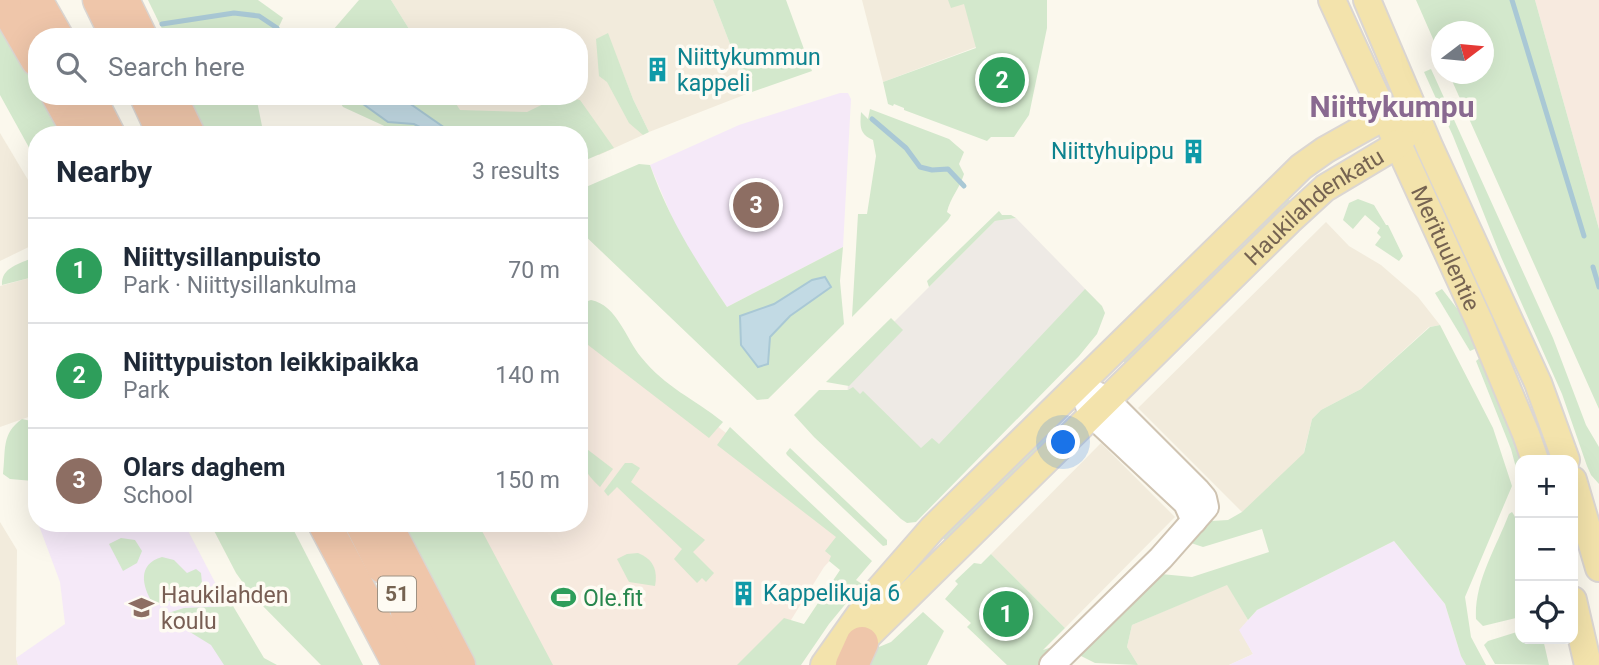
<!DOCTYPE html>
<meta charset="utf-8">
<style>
body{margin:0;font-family:Roboto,sans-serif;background:#f6f6f7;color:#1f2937}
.controls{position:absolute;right:21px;bottom:21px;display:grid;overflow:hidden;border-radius:14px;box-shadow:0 7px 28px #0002}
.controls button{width:63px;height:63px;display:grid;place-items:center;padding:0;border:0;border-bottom:2px solid #e0e1e3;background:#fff;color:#1f2937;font:35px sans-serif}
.compass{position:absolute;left:1431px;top:21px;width:63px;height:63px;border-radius:50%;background:#fff;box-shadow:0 7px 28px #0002;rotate:74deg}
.you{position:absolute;left:1064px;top:443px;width:24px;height:24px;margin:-18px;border:5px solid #fff;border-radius:50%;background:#1a73e8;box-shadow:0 0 0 10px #1a73e833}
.badge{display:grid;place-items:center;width:46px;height:46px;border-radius:50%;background:#2563eb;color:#fff;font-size:23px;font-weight:700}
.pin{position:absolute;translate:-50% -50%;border:4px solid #fff;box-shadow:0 2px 7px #0006}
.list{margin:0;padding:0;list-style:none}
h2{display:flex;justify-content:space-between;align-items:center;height:91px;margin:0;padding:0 28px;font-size:30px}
h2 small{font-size:23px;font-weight:400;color:#747a83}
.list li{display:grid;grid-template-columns:46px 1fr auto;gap:21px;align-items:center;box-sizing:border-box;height:105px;padding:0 28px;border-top:2px solid #e0e1e3}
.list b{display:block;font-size:26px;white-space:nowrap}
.list p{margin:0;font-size:23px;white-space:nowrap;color:#747a83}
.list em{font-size:23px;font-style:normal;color:#747a83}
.icon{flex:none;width:38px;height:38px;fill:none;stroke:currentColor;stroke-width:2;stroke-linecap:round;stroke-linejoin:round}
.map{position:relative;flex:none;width:1599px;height:665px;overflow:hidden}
.search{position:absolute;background:#fff;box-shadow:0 7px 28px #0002;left:28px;top:28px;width:560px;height:77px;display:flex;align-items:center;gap:18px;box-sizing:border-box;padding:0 24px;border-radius:28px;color:#747a83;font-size:26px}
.panel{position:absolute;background:#fff;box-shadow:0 7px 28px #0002;left:28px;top:126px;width:560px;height:406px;border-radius:28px}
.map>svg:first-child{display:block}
</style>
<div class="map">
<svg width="1599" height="665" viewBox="0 0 1599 665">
<rect width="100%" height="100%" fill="#fbf8ed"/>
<g fill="#f2ebdc">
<polygon points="391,0 713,0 749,93 649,132 633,99 607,33 604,57 643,135 599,155 579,148 579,135 459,110 451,96 579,96 579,37 414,37"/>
<polygon points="862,0 1023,0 984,44 883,82"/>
<polygon points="0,133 37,195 37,243 0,261"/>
<polygon points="1326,222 1349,246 1381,265 1418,297 1440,325 1429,327 1361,389 1321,410 1312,419 1304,452 1306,456 1246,516 1138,408"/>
<polygon points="37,276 37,414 0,427 0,286"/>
<polygon points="1101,443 1175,517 1065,628 991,554"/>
<polygon points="0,522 17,550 16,657 18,665 0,665"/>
<polygon points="1227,584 1248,620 1240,630 1253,654 1229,665 1138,665 1127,647 1132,625"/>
</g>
<g fill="#f7eadf">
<polygon points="1535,0 1599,0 1599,229"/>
<polygon points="579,325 684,400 726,433 847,542 824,567 763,665 535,665 462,523 579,523"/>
</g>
<polygon fill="#eeeae5" points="1016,218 1096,300 917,483 846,415 849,367 995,221"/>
<g fill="#f5e9f8">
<polygon points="840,93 848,93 851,99 843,247 727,307 690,252 676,227 650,165 739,125"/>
<polygon points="38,523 184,523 220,592 217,637 234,665 18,665 16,658 65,624 60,582"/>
<polygon points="1394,541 1445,604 1461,656 1466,665 1229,665 1253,654 1239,630 1257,610"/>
</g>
<g fill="#d3e8cc">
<polygon points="148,0 258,0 283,18 274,37 166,37"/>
<polygon points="359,0 391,0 414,37 327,37"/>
<polygon points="713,0 786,0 812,71 749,93"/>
<polygon points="948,0 1047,0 1047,28 1029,115 1014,137 991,137 987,141 904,110 904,108 894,104 893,106 888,104 883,82 976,48 964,4 951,8"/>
<polygon points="1416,0 1535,0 1599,229 1599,409 1449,74 1484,74 1484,32 1442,32 1441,57"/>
<polygon points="0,16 37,80 37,96 46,96 68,135 37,135 37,162 0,95"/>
<polygon points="608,33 633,99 649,132 643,135 629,123 607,82 599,76 596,39"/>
<polygon points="1431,69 1553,338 1586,425 1599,447 1599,484 1591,475 1587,466 1562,394 1501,257 1453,136 1424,72"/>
<polygon points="186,96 256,96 262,126 266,135 211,135 193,115"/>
<polygon points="336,96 451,96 460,110 527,112 560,96 580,100 614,148 579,163 579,135 404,135 343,107"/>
<path d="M870 109 949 139 964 152 959 164 964 174C960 188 950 198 947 212L951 215 948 220 852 317 858 214H867L876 156 873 140C859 134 860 126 861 112L868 119Z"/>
<path d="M639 164 650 165C668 217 696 261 727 307L843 247 840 281 844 324 768 399 757 400 579 230V190Z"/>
<polygon points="1286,196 1291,202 1127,365 1122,360"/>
<polygon points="1358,199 1374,205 1386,225 1388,225 1403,256 1399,261 1375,245 1381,237 1377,233 1380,228 1365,215 1353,229 1343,220 1349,203"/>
<polygon points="999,211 1002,215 1011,215 1016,218 995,221 929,287 927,281"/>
<path d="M34 257H37V276L2 285C1 267 20 264 34 257Z"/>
<polygon points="1085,289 1102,306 1105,313 1097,334 1079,356 916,522 907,523 901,519 814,437 794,415 819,390 848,390 853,387 860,394 863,391 921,448 932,438 939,444"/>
<polygon points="1442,289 1466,320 1479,347 1470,351 1435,293"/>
<path d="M591 300C617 305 626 339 641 357 666 388 693 398 723 422L709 438 579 338V304Z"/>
<polygon points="891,318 903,330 849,386 826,382"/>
<polygon points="1440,325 1493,428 1512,486 1465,597 1471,637 1486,665 1466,665 1461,656 1445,604 1394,541 1257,610 1248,620 1227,585 1132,625 1127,647 1138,665 1095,663 1077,654 1161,574 1192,577 1269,552 1262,529 1203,547 1191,543 1211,521 1228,520 1242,512 1304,453 1312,419 1321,410 1361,389 1430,327"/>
<polygon points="1481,357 1524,460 1520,460 1520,483 1511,449 1476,361"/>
<path d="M22 419 31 421C39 437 41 464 33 481L10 479 3 474C6 450 1 434 22 419Z"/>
<polygon points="1048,425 1058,434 948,543 939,534"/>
<polygon points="730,427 872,561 856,580 862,584 829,624 801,665 737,665 784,618 804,624 840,570 829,561 831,556 825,551 836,537 717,445"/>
<path d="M579 443 613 469 600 487C585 473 579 463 579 443Z"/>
<polygon points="790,448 887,540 887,545 883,546 787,455 786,453"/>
<polygon points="625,463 632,463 640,468 631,482 705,540 693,552 714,573 706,582 702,578 697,583 674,559 682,549 617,487 608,496 604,491"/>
<path d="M1512 512C1527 531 1520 591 1520 617L1483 626 1476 619C1474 582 1496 548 1509 514Z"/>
<polygon points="210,523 290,523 363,665 321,665 251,594 236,573"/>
<polygon points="399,523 490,523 491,525 482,531 553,665 469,665"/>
<polygon points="121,538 135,540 142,551 137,563 123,571 109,544"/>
<path d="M638 553C653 559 658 570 655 586L629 582 617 559 627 554Z"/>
<polygon points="991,554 1065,628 1043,650 1052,647 1055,650 1039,665 1007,665 967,627 971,623 945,599 958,584 955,581 974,563 981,564"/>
<path d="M162 557 174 560 187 573 196 569 201 573 202 583C190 596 171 602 153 604 142 586 137 564 162 557Z"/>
<polygon points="233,606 264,658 277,665 224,665 211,645 185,629 166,622 162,618 165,614 184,608"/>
<polygon points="923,612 944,631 927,665 862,665 874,649 891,642"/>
<polygon points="1520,631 1520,639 1543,639 1549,665 1495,664 1484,645 1488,641"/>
</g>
<g fill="#c2dae4" stroke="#a9c8d5" stroke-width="2">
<polygon points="352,96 399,96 455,135 435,135 414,124 388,122"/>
<polygon points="825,277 831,287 790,316 770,337 768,364 758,367 741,345 740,316 774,304 812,280"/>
</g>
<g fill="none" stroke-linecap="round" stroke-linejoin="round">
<g stroke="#a9c8d5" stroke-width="5">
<polyline points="1512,0 1584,236"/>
<polyline points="162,24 234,13 259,16 277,28"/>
<polyline points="872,119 906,148 920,167 932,170 948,169 964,186"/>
<polyline points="1593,267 1599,287"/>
</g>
<defs>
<g id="secondary">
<polyline points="1085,398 1091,414 1186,503 1194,521"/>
<polyline points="1052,665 1161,558 1206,507 1204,498 1198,491 1106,399 1079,385"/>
</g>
<g id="primary">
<path id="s1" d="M1332 0 1480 323 1526 434 1535 460"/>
<polyline points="1367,0 1430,148 1538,383 1566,460"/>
<polyline points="1573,480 1599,568"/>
<polyline points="1573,600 1588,665"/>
<path id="s2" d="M847 656 1289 221 1325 188 1397 145 1418 119"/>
<polyline points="824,665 870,600 932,529 1301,167 1325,150 1384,117 1418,119"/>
</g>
<g id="highway">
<polyline points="2,0 37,60"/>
<polyline points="36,0 57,37"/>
<polyline points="99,0 117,37"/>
<polyline points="123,0 141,37"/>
<polyline points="58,96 80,135"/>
<polyline points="89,96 109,135"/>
<polyline points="146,96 164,135"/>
<polyline points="170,96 189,135"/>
<polyline points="324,523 399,665"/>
<polyline points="361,523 383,567"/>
<polyline points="385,523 459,665"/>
<polyline points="407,613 433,665"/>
<polyline points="852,665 862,643"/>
</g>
</defs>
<use href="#secondary" stroke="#cfc3b1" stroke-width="28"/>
<use href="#primary" stroke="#dbd6d2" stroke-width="30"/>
<use href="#highway" stroke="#dbd6d2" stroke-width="35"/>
<use href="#secondary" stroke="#fff" stroke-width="24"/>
<use href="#primary" stroke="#f3e3ac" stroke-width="26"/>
<use href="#highway" stroke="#efc6aa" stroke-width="32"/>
</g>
<defs>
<symbol id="building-bare" viewBox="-9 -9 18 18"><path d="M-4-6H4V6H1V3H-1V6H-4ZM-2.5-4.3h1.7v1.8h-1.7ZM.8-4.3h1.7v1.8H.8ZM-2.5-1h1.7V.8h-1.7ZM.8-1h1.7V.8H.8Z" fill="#0f9aa8" stroke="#fefbf3" stroke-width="2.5" paint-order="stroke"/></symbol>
<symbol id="stadium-bare" viewBox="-9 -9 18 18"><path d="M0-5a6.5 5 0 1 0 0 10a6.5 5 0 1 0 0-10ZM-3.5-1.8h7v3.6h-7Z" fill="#2e9e5b" stroke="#fefbf3" stroke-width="2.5" paint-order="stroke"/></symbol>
<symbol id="school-bare" viewBox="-9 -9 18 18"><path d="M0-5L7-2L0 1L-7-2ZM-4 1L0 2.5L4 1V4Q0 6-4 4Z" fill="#8d6e63" stroke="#fefbf3" stroke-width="2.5" paint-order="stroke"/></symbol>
</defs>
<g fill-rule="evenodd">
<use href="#building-bare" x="640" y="52" width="35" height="35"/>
<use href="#building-bare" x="1176" y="134" width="35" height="35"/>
<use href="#building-bare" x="726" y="576" width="35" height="35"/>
<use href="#stadium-bare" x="546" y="580" width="35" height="35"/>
<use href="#school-bare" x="124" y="590" width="35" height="35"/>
</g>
<g text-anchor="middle" stroke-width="7" stroke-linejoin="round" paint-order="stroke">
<rect fill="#fefbf3" stroke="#9e9182" stroke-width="2" x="378" y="576.5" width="38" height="35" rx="5"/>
<g font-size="21" font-weight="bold" fill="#756351">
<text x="397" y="601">51</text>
</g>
<g font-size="23" fill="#0d838f" stroke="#fefbf3" text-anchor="start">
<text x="677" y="65">Niittykummun<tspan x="677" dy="26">kappeli</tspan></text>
<text x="1174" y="159" text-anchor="end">Niittyhuippu</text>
<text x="763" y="601">Kappelikuja 6</text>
</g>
<g font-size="23" fill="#756351" stroke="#fefbf3">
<text dy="8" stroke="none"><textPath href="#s2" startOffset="649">Haukilahdenkatu</textPath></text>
<text dy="8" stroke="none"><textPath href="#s1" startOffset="273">Merituulentie</textPath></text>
</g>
<g font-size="23" fill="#785e54" stroke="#fefbf3" text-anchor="start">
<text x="161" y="603">Haukilahden<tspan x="161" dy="26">koulu</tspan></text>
</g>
<g font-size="23" fill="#27864d" stroke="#fefbf3" text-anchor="start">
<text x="583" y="606">Ole.fit</text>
</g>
<g font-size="30" font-weight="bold" fill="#896990" stroke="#fefbf3">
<text x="1392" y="117">Niittykumpu</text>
</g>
</g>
</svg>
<div class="controls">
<button>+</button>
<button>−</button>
<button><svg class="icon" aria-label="locate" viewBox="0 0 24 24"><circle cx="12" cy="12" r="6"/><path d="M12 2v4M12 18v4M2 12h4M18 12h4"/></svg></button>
</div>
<svg class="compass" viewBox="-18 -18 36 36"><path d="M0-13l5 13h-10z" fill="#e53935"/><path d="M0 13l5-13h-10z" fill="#747a83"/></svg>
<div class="you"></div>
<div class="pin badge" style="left:1006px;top:614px;background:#2e9e5b">1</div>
<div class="pin badge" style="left:1002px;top:80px;background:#2e9e5b">2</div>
<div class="pin badge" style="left:756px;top:205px;background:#8d6e63">3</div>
<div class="search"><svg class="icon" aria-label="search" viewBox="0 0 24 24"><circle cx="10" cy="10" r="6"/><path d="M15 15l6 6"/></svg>Search here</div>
<section class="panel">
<h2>Nearby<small>3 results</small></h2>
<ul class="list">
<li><span class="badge" style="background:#2e9e5b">1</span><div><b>Niittysillanpuisto</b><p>Park · Niittysillankulma</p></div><em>70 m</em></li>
<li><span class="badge" style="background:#2e9e5b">2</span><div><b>Niittypuiston leikkipaikka</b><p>Park</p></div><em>140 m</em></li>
<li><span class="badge" style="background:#8d6e63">3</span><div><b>Olars daghem</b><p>School</p></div><em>150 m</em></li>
</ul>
</section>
</div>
